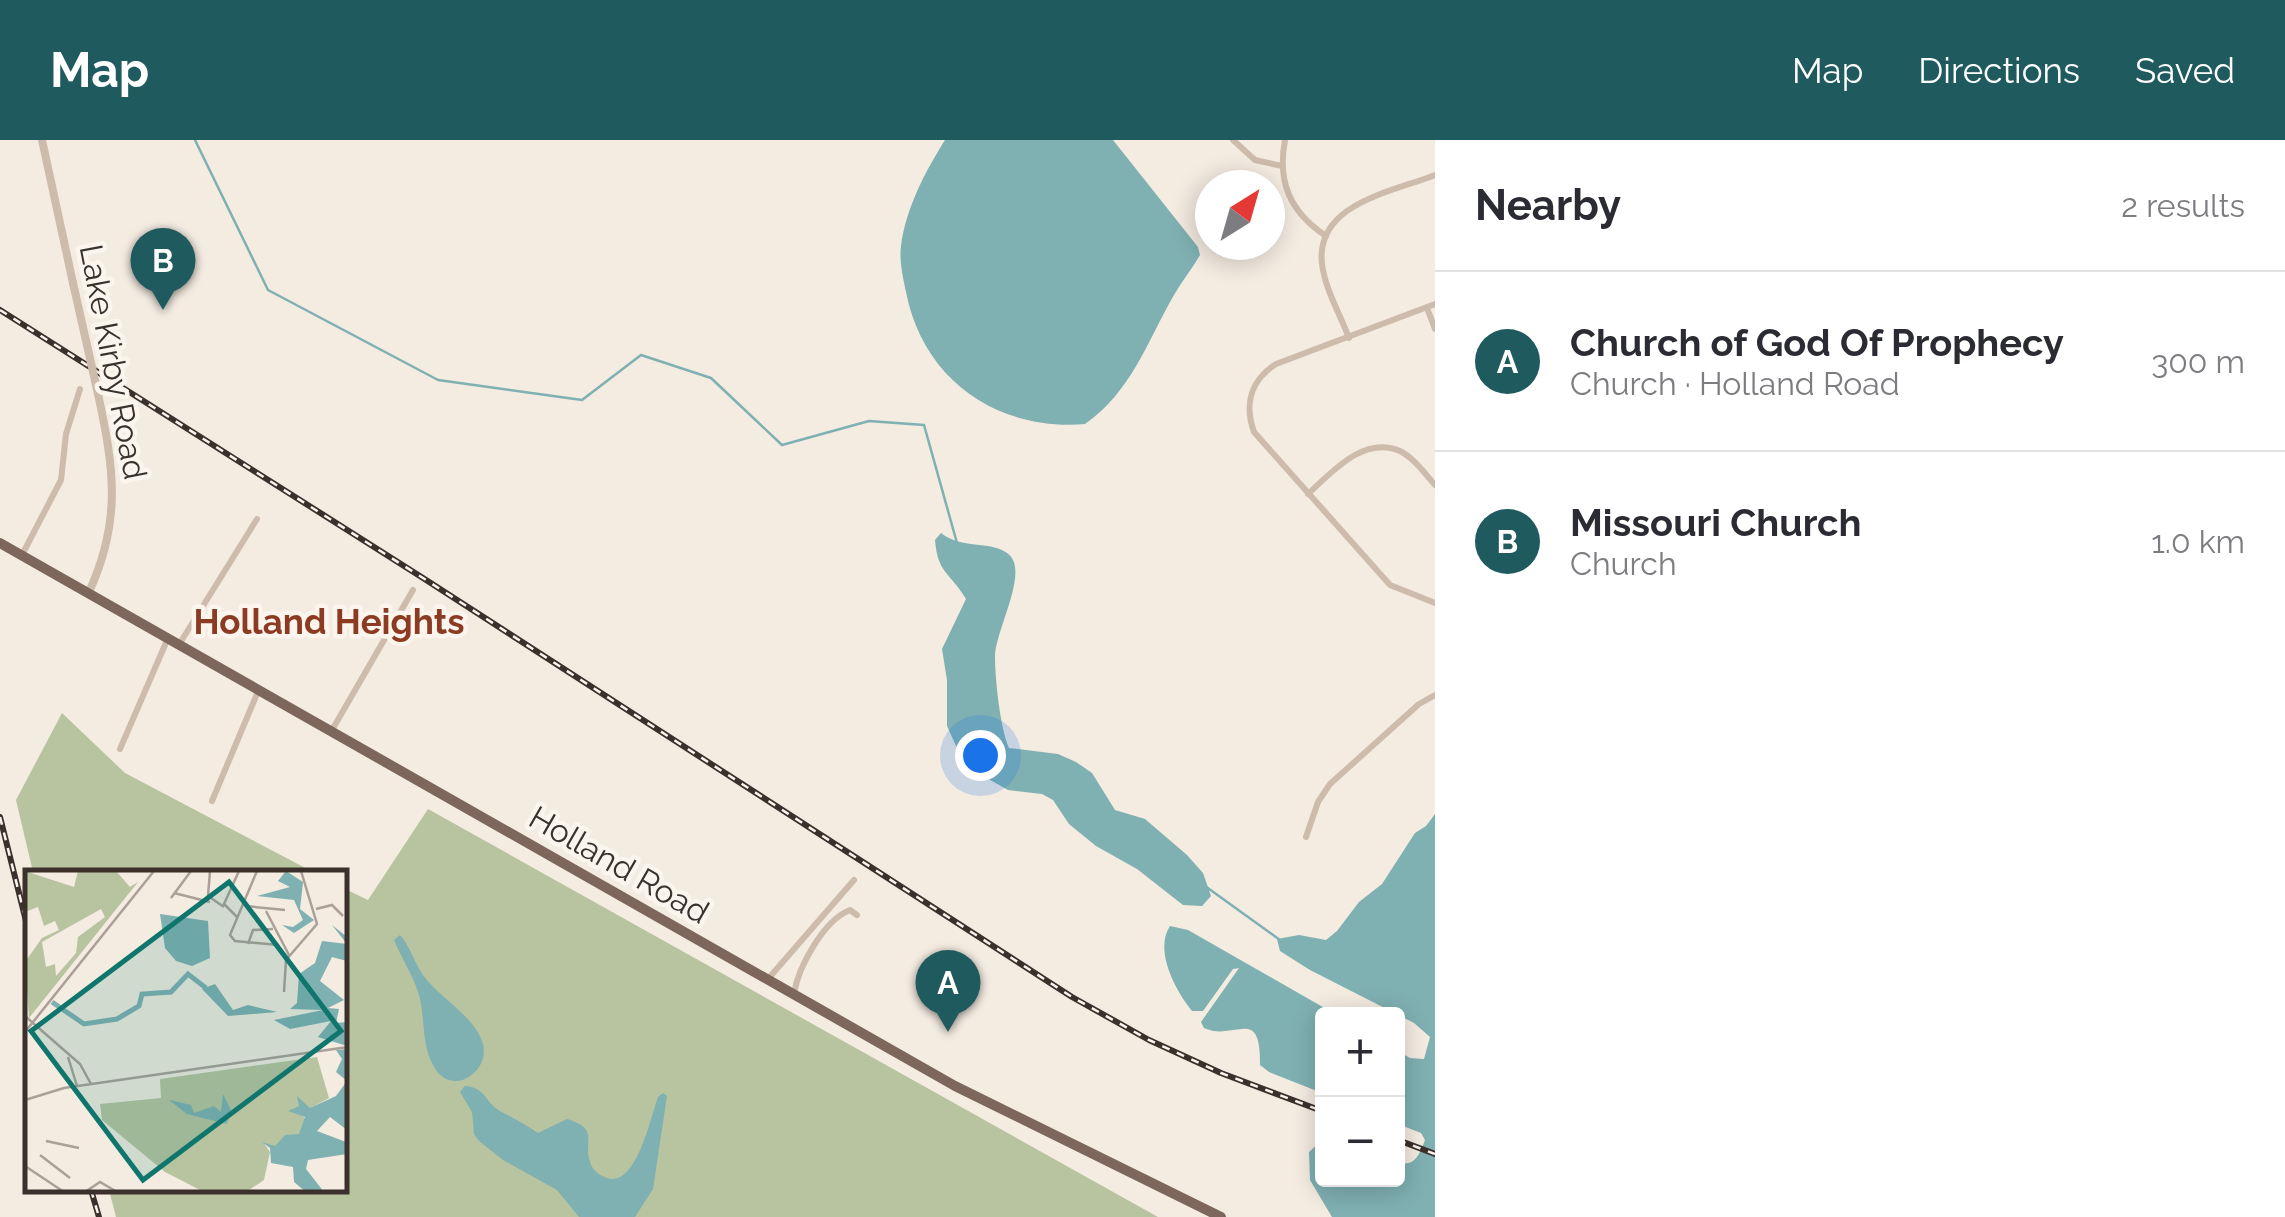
<!DOCTYPE html>
<meta charset="utf-8">
<style>
body{margin:0;font-family:Raleway,sans-serif;background:#f2f2f3;color:#2b2b33}
.controls{position:absolute;right:30px;bottom:30px;display:grid;overflow:hidden;border-radius:10px;box-shadow:0 5px 25px #0003}
.controls button{width:90px;height:90px;display:grid;place-items:center;padding:0;border:0;border-bottom:2px solid #e1e1e2;background:#fff;color:#2b2b33;font:50px sans-serif}
.compass{position:absolute;left:1195px;top:30px;width:90px;height:90px;border-radius:50%;background:#fff;box-shadow:0 5px 25px #0003;rotate:37deg}
.you{position:absolute;left:980px;top:615px;width:35px;height:35px;margin:-25px;border:8px solid #fff;border-radius:50%;background:#1a73e8;box-shadow:0 0 0 15px #1a73e833}
.badge{display:grid;place-items:center;width:65px;height:65px;border-radius:50%;background:#1f5a5e;color:#fff;font-size:32px;font-weight:700}
.pin{position:absolute;translate:-50% -82px;filter:drop-shadow(0 2px 5px #0008)}
.pin::after{content:'';position:absolute;top:52px;width:35px;height:30px;background:inherit;clip-path:polygon(0 0,100% 0,50% 100%)}
.list{margin:0;padding:0;list-style:none}
h2{display:flex;justify-content:space-between;align-items:center;height:130px;margin:0;padding:0 40px;font-size:42px}
h2 small{font-size:32px;font-weight:400;color:#7c7c81}
.list li{display:grid;grid-template-columns:65px 1fr auto;gap:30px;align-items:center;box-sizing:border-box;height:180px;padding:0 40px;border-top:2px solid #e1e1e2}
.list b{display:block;font-size:38px;white-space:nowrap}
.list p{margin:0;font-size:32px;white-space:nowrap;color:#7c7c81}
.list em{font-size:32px;font-style:normal;color:#7c7c81}
.map{position:relative;flex:none;width:1435px;height:1077px;overflow:hidden}
header{display:flex;align-items:center;gap:60px;box-sizing:border-box;height:140px;padding:0 50px;background:#1f5a5e;color:#fff}
header strong{font-size:48px}
nav{display:flex;gap:55px;margin-inline-start:auto;font-size:35px}
main{display:flex}
aside{flex:1;background:#fff}
.map>svg:first-child{display:block}
</style>
<header>
<strong>Map</strong>
<nav><a>Map</a><a>Directions</a><a>Saved</a></nav>
</header>
<main>
<div class="map">
<svg width="1435" height="1077" viewBox="0 0 1435 1077">
<rect width="100%" height="100%" fill="#f4ebe1"/>
<g fill="#b8c4a0">
<polygon points="62,573 125,633 313,732 33,732 16,660"/>
<polygon points="428,669 1158,1077 116,1077 109,1050 345,1050 345,749 368,760"/>
</g>
<g fill="#7fb0b2">
<path d="M945 0H1113L1198 107 1200 115C1192 129 1182 141 1174 155 1147 202 1131 252 1085 284 996 291 923 239 906 152 903 137 899 121 901 106 906 68 925 32 945 0Z"/>
<path d="M941 393C963 410 988 400 1007 413 1031 429 996 488 995 516 995 539 1000 587 1009 608L1058 614 1076 622 1092 633 1115 670 1145 679 1187 715 1203 733 1211 756 1202 766 1183 765 1137 729 1096 706 1069 684 1053 660 1042 654 1008 650 983 636 961 617 947 586V540L942 509 966 459C949 431 938 434 935 400Z"/>
<path d="M1435 674V1077H1332L1310 1040 1309 1012 1322 1000V1040H1398V1022C1415 1028 1420 1013 1425 1000L1421 993 1398 984V911L1410 918 1424 919 1430 897 1414 883 1310 830 1280 811 1277 799 1299 795 1326 800 1337 791 1359 762 1382 744 1415 693 1426 686Z"/>
<path d="M1170 786 1188 790 1335 874H1322V953L1269 932 1260 925C1261 864 1235 902 1204 888L1201 882 1239 828 1233 829 1203 871H1192C1175 850 1154 810 1170 786Z"/>
<path d="M400 795C410 806 414 822 423 835 440 859 475 876 483 904 490 931 454 956 436 930 419 905 427 875 417 849 411 832 401 817 394 800Z"/>
<path d="M465 946C485 947 485 962 500 971 513 978 525 984 538 993L567 979C600 989 583 1000 590 1022 593 1031 599 1035 607 1038 636 1048 650 979 658 957L663 953 667 956 653 1049 635 1077H579L557 1050 503 1020 479 1001 474 994 472 972 460 952Z"/>
</g>
<g fill="none" stroke-linecap="round" stroke-linejoin="round">
<g stroke="#7fb0b2" stroke-width="2.5">
<polyline points="195,0 268,150 438,240 582,260 641,215 711,238 782,305 869,281 924,285 957,403"/>
<polyline points="1205,746 1280,800"/>
</g>
<g stroke="#cdbbac" stroke-width="6">
<polyline points="1233,0 1255,20 1282,26"/>
<path d="M1285 0C1277 42 1290 72 1326 96"/>
<path d="M1435 164 1276 224C1251 240 1244 264 1254 292L1390 445 1435 463"/>
<polyline points="1427,168 1435,189"/>
<path d="M1349 198C1340 174 1325 149 1322 124 1315 63 1393 52 1435 35"/>
<path d="M1308 354C1332 332 1364 295 1400 311 1414 318 1425 334 1435 345"/>
<polyline points="22,415 61,340 66,294 80,249"/>
<polyline points="180,503 257,379"/>
<polyline points="332,590 413,450"/>
<polyline points="120,609 168,498"/>
<polyline points="212,661 259,549"/>
<polyline points="1306,697 1318,662 1330,644 1419,564 1435,555"/>
<polyline points="768,839 854,740"/>
<path d="M794 854C798 827 824 780 850 770L857 775"/>
</g>
<g stroke="#cdbbac" stroke-width="8">
<polyline points="42,0 73,143"/>
<path d="M89 452C122 380 114 328 98 254"/>
</g>
<polyline stroke="#7d675c" stroke-width="10" points="0,403 955,946 1221,1077"/>
<defs>
<g id="rail">
<polyline points="0,170 423,438 1072,857 1149,900 1221,933 1322,971"/>
<polyline points="0,677 28,789"/>
<polyline points="1398,1000 1435,1014"/>
<polyline points="91,1050 99,1077"/>
</g>
</defs>
<use href="#rail" stroke="#3b302b" stroke-width="6"/>
<use href="#rail" stroke="#fbf5ee" stroke-width="2.5" stroke-dasharray="8" stroke-linecap="butt"/>
<polyline stroke="#cdbbac" stroke-width="8" points="73,143 98,254"/>
</g>
<g text-anchor="middle" stroke-width="9" stroke-linejoin="round" paint-order="stroke">
<g font-size="32" fill="#3b302b" stroke="#fbf5ee">
<text transform="translate(113 222) rotate(79)" y="11">Lake Kirby Road</text>
<text transform="translate(619 725) rotate(30)" y="11">Holland Road</text>
</g>
<g font-size="35" font-weight="bold" fill="#8c3b22" stroke="#fbf5ee">
<text x="329" y="494">Holland Heights</text>
</g>
</g>
<g transform="translate(25 730)">
<rect width="322" height="322" fill="#f4ebe1"/>
<path d="M0 1 49 17 53 1H91L105 17 113 12 4 148 0 92 17 68 34 60 30 51 19 56 13 37 0 42ZM76 39 80 47 53 67 51 83 31 106 30 94 21 97 17 72ZM292 187 304 228 275 244 281 249 274 268 249 277 239 273 245 282 239 310 221 322 175 320 140 302 77 250 75 234 136 228 135 209Z" fill="#b8c4a0" fill-rule="evenodd"/>
<path d="M261 1 278 12 275 39 289 50 269 63 257 55 268 57 278 50 269 30 232 26 265 17 253 11ZM135 44 183 51 185 88 167 96 151 91 140 78ZM307 55 322 67V91L307 87 295 111 319 130 303 138 314 139 311 153 322 152V176L293 167 306 151 265 159 249 150 298 140 265 139 272 133 274 104 290 93 297 71 322 74ZM190 114 208 140 223 135 252 142 203 146 177 119ZM322 179V260L305 247 292 261 321 272 322 284 283 290 281 299 299 322H281L269 312 268 297 246 293 245 278 237 272 250 276 260 265 274 264 280 247 263 241 274 236 272 226 285 238 311 226 322 211 311 202 317 189 311 180ZM198 224 206 240 202 254 162 244 144 230 166 235 169 243 189 236 196 242Z" fill="#7fb0b2"/>
<path fill="none" stroke="#7fb0b2" stroke-width="5" d="M27 132 59 154 92 149 114 136 117 124 146 122 163 104 181 118"/>
<path fill="none" stroke="#aaa098" stroke-width="2.5" d="M185 1 183 26 199 37M232 1 205 65 210 71 254 75M149 23 185 32M146 28 166 1M220 36 260 40M291 39 307 35 318 46M241 41 264 85M213 48 199 34 214 1M223 74 228 60 248 59M259 122 261 90 292 54 276 1M0 146 55 194 66 214M0 162 129 1M43 187 52 216M0 230 39 218 323 177M21 271 54 278M15 285 45 308M0 296 39 322M60 322 75 312 92 322"/>
<path fill="#0f766e" fill-opacity="0.15" stroke="#0f766e" stroke-width="5" d="M204 12 316 161 118 310 6 161Z"/>
<rect width="322" height="322" fill="none" stroke="#3b302b" stroke-width="5"/>
</g>
</svg>
<div class="controls">
<button>+</button>
<button>−</button>
</div>
<svg class="compass" viewBox="-18 -18 36 36"><path d="M0-13l5 13h-10z" fill="#e53935"/><path d="M0 13l5-13h-10z" fill="#7c7c81"/></svg>
<div class="you"></div>
<div class="pin badge" style="left:948px;top:892px">A</div>
<div class="pin badge" style="left:163px;top:170px">B</div>
</div>
<aside>
<h2>Nearby<small>2 results</small></h2>
<ul class="list">
<li><span class="badge">A</span><div><b>Church of God Of Prophecy</b><p>Church · Holland Road</p></div><em>300 m</em></li>
<li><span class="badge">B</span><div><b>Missouri Church</b><p>Church</p></div><em>1.0 km</em></li>
</ul>
</aside>
</main>
